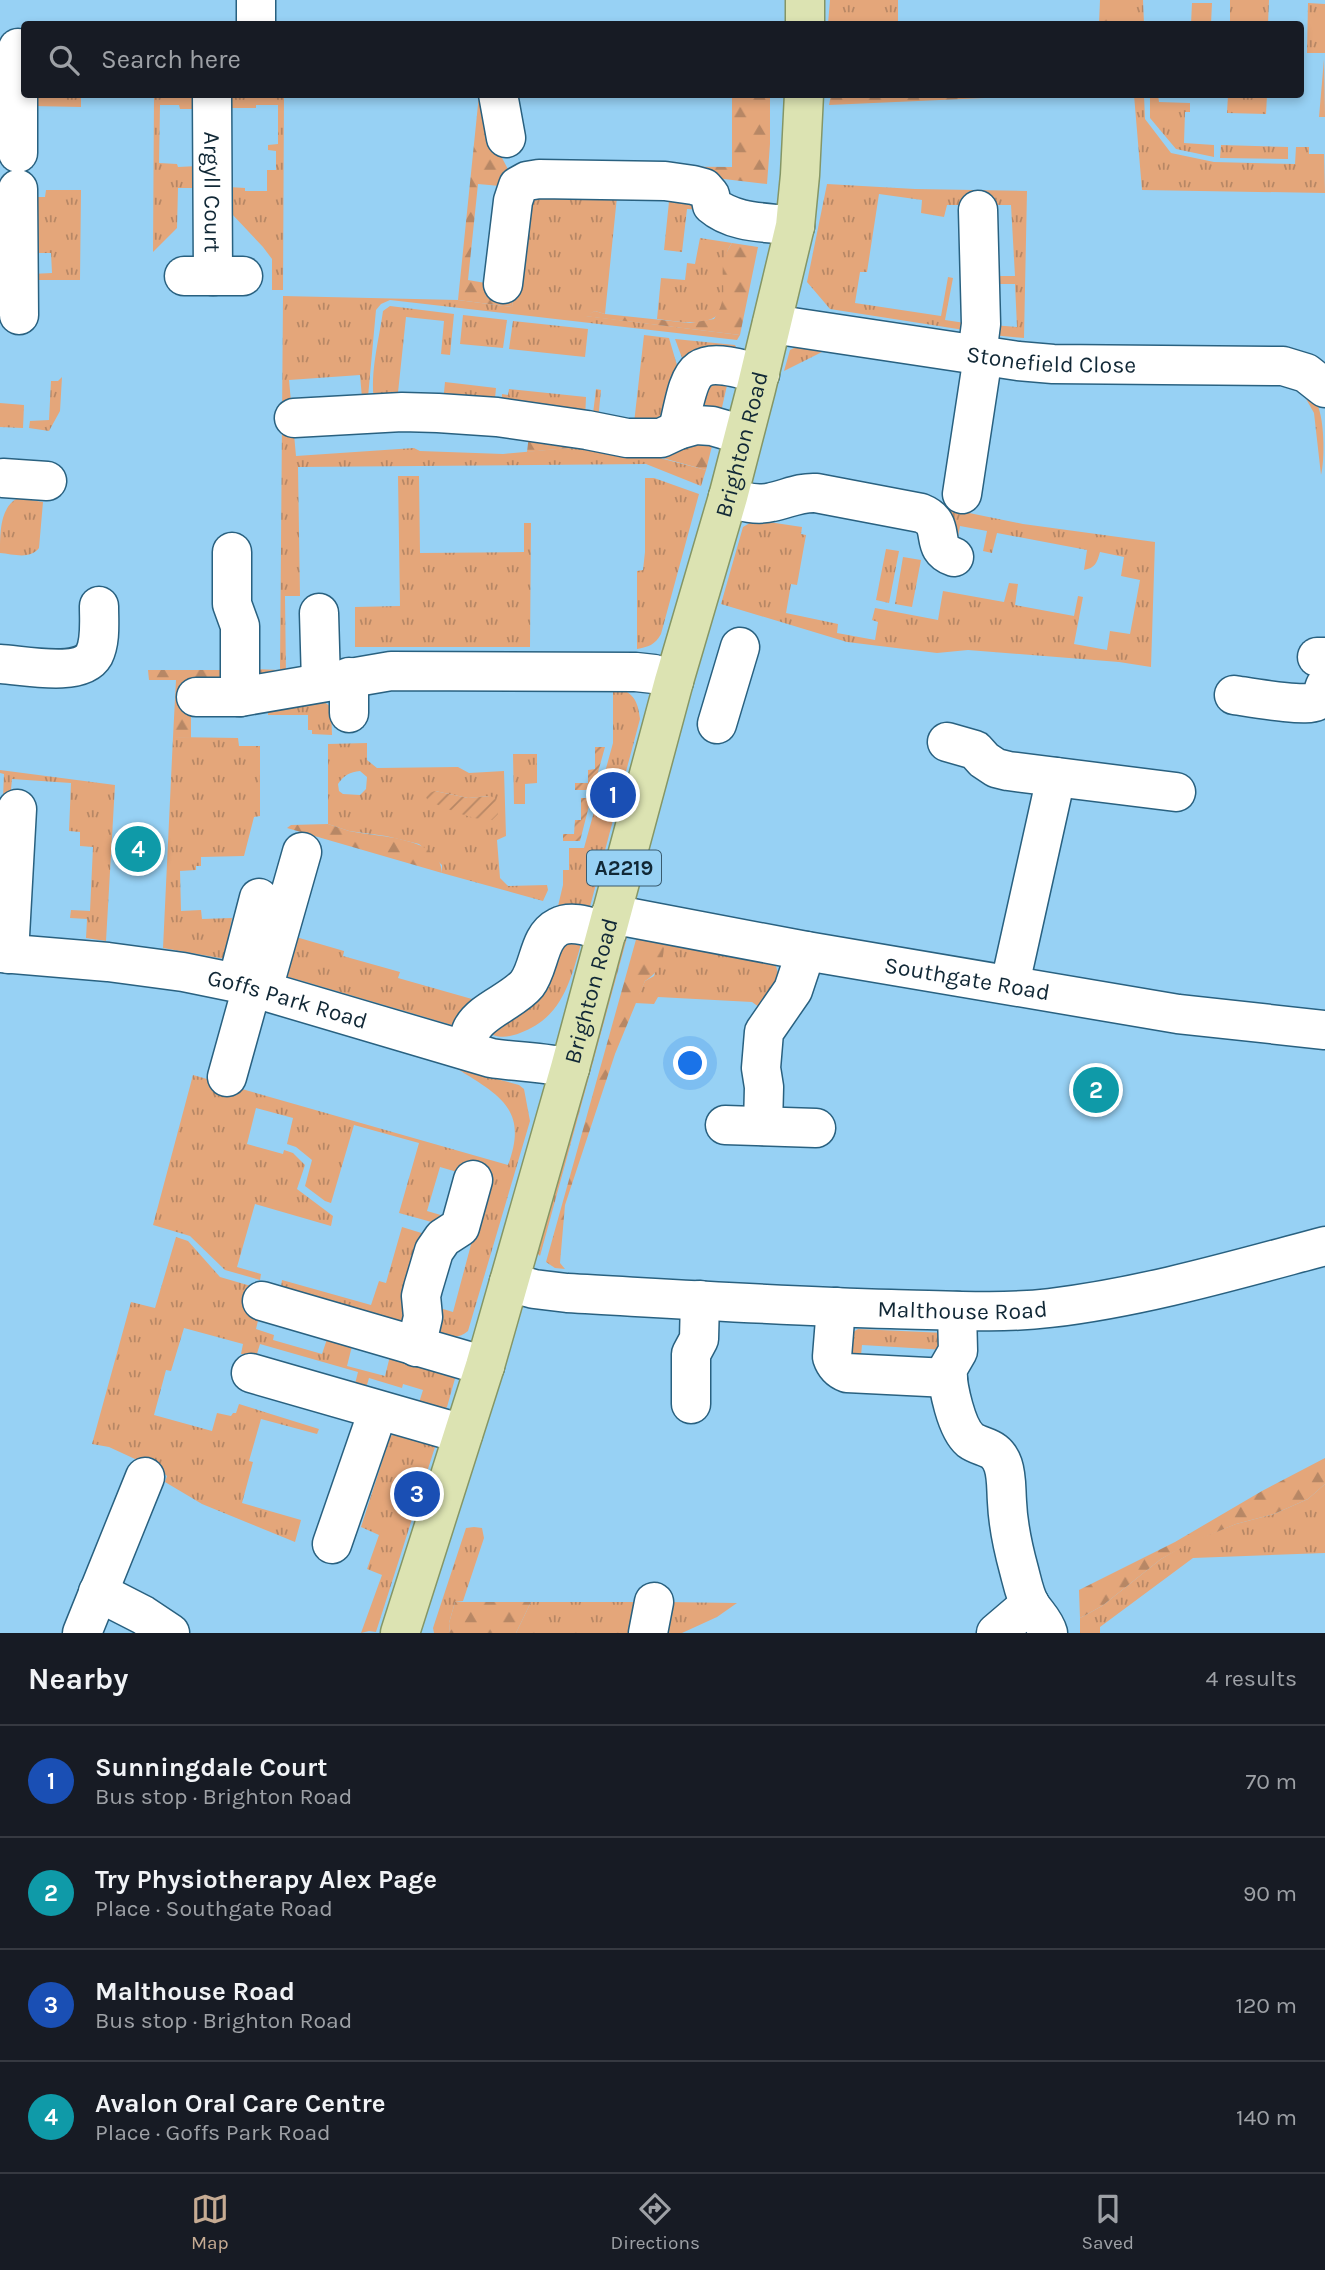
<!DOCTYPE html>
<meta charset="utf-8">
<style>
body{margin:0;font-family:Karla,sans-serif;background:#242831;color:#f1f3f6}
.you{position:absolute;left:691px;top:1064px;width:24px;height:24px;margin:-18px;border:5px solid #fff;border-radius:50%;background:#1a73e8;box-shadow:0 0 0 10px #1a73e833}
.badge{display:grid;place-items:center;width:46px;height:46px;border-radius:50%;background:#c6ab93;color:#fff;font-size:23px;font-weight:700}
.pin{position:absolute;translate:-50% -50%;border:4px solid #fff;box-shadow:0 2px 7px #0006}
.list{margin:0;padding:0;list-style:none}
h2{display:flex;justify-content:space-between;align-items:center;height:91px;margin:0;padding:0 28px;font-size:30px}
h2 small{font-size:23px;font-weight:400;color:#9ea1a6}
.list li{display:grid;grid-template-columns:46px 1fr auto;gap:21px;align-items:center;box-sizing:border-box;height:112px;padding:0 28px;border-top:2px solid #363941}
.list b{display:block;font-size:26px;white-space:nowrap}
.list p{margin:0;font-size:23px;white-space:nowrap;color:#9ea1a6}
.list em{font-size:23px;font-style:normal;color:#9ea1a6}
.icon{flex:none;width:38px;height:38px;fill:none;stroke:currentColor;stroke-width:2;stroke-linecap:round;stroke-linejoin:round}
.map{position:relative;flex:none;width:1325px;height:1633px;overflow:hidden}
.search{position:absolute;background:#171b24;box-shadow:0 4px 10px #0003;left:21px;right:21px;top:21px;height:77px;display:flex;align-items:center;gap:18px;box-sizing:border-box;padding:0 24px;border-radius:7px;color:#9ea1a6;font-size:26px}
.sheet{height:539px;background:#171b24}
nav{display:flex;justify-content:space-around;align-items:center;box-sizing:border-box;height:98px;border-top:2px solid #363941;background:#171b24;font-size:19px;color:#9ea1a6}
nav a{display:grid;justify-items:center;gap:4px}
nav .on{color:#c6ab93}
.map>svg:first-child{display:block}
</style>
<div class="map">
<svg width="1325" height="1633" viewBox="0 0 1325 1633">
<defs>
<pattern id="grass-tufts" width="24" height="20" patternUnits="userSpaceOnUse" patternTransform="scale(1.75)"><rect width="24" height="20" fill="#e4a67a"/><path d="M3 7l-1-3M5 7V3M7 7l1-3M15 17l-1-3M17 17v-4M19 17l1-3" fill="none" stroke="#b78765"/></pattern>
<pattern id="forest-firs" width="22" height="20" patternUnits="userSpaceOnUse" patternTransform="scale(1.75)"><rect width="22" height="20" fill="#e4a67a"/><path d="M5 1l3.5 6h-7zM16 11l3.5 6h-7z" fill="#b78765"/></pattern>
<pattern id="garden-furrows" width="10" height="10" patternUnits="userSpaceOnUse" patternTransform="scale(1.75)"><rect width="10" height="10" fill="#e4a67a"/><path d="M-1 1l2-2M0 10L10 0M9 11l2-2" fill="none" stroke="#b78765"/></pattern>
</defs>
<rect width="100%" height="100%" fill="#97d1f4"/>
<g fill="url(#grass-tufts)" fill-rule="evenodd">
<polygon points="830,0 898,0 898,24 828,24"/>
<polygon points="1118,0 1143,0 1144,24 1118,24"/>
<polygon points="1230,0 1269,0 1268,24 1230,24"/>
<polygon points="1192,3 1212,3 1211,24 1191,24"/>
<polygon points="1308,3 1325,4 1325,53 1307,53"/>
<polygon points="1324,59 1325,117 1319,117"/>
<polygon points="33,95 81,95 81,107 33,106"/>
<polygon points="154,95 201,95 198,109 180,109 179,105 160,105 159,163 177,164 178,167 198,166 197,188 178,188 177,228 153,252"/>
<polygon points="230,95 284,95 283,290 272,290 272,259 263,247 231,213 229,187 245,188 245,191 267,191 267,170 276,170 276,151 268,150 268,145 278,144 278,105 256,105 256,108 228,108"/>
<polygon points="1134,95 1144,95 1145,119 1171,153 1214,162 1295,164 1296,147 1309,147 1309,154 1324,154 1325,193 1142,190"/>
<polygon points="1150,95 1158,95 1159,102 1190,103 1190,112 1185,112 1184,143 1214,145 1214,157 1176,149 1150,118"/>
<polygon points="1228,95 1267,95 1266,114 1227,113"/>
<polygon points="1221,145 1288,147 1288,159 1220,158"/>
<polygon points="827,184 915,189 1027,191 1024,338 992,335 993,325 1017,327 1015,284 995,284 995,276 1015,276 1011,205 947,205 944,217 921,213 922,200 879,194 867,272 860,272 855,303 941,316 948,277 953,278 945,320 965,323 964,330 830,309 807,282"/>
<polygon points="618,187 605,314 595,311 586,316 740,335 737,340 390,300 381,304 376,310 368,397 362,398 360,375 289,380 296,456 414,448 420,451 503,454 568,448 648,455 706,470 701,486 646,464 298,467 300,596 285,596 286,677 262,678 254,669 280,670 283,296 458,300 512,307 523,200"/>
<polygon points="46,190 81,190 80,280 31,280 31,274 52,273 51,253 31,253 37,197 45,197"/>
<polygon points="670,192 702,210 687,209 682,252 664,250"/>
<path d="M700 238 732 243C722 257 723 274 725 291 729 332 682 322 657 319L661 278 685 280 687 263 695 264Z"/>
<path d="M390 306 454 314 450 355 441 354 444 321 406 317 397 402 374 400C370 372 379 340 383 311Z"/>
<polygon points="463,315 507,320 503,348 460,344"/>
<polygon points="513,321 588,329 585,357 509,349"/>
<path d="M644 335 669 338 679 372 666 421 662 427C639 435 614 427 592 422L596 389 601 390 598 420 634 423Z"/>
<polygon points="675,339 735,345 738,351 685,366"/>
<polygon points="796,347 824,351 784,371 790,350"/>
<polygon points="711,376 728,381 720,416 702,408"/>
<polygon points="62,377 60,411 49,431 29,428 30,421 49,420 51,381 58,381"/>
<polygon points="445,382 496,388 494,408 443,403"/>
<path d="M1291 387C1299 391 1310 395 1315 401 1325 413 1325 462 1321 475L1314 413 1305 397Z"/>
<polygon points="509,389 586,397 585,420 501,408 502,394 508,395"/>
<polygon points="0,403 24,405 23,428 0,427"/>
<polygon points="398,476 419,476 420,553 524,552 524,523 531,523 530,647 355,647 355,607 400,606"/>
<path d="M645 478H654L699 494 661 634C655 645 648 647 637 649V571L643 570 645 552Z"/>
<path d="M18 498 43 502 39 548C30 560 13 554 0 553 0 532 0 507 18 498Z"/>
<path d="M935 506 1023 524 1155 542 1151 667 1119 662 968 650 937 653 847 642 721 604 743 527 755 520 802 527 801 534 806 535 797 585 791 584 786 613 838 624 837 633 875 640 878 622 872 620 875 608 938 620 943 591 1004 602 1009 583 1018 584 1015 605 1074 616 1078 596 1083 597 1074 644 1107 650 1110 631 1130 634 1140 580 1121 576 1124 557 1100 552C1097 563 1095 568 1084 570L1087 550 997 533 992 553 983 551 987 531 960 526 957 543Z"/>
<polygon points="886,549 899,551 889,603 876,600"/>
<polygon points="903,557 921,560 912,607 895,604"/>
<path d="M613 688C633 690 638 701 640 719L588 914 558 906 563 885V870H569V848H584L613 743Z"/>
<polygon points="323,701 331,707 332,735 312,734 312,730 308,730 308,715 268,715 268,708"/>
<polygon points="173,737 238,738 239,746 260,746 260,816 254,817 244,856 201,857 201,866 196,866 196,870 180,871 181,911 201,910 202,919 232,918 225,959 163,948"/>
<path d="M367 743V760L377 768 458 767 469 773 504 771 506 836 497 840 500 878 508 886 547 885 548 890 543 901 442 873V865L419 844 386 836 349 831 328 824V744ZM360 771 367 777 366 789 360 795 343 794 339 791 338 784C344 775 350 772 360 771ZM435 791 468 798 490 796 472 817Z"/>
<polygon points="513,754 537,754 537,783 525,784 525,804 514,804"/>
<polygon points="0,770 115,785 106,941 86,938 87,919 70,918 71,910 90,911 93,847 80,846 80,832 69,831 71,783 12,779 10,800 3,798 4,774 0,773"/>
<polygon points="628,934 540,1256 535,1251 617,940"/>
<path d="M564 936 583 937C571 978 564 1017 520 1033 507 1038 496 1039 485 1030Z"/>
<polygon points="296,937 344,951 343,956 400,972 398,978 486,1003 455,1026 285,976"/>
<polygon points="664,940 771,959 776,966 779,977 759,1007 752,1002 658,997 654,1004 635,1003 645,981 654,976"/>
<path d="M456 1068 519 1085 524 1089 530 1121 468 1331C458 1340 450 1336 439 1333L436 1313 443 1309 453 1312 488 1181 440 1167 427 1211 451 1218 446 1226 399 1213 419 1143 354 1125 331 1203 325 1201 305 1186 312 1160 296 1147 287 1144 293 1118 256 1108 247 1144 283 1154 284 1150 293 1153 305 1165 297 1189 333 1216 331 1226 255 1204 237 1267 261 1274 260 1280 225 1270 190 1236 153 1225 193 1075 508 1165C529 1109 499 1095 456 1068Z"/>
<polygon points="402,1227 428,1235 411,1325 371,1316 367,1311 281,1287 282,1280 371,1305 379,1281 386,1283"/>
<polygon points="176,1237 188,1241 220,1277 258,1288 261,1308 256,1329 274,1335 273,1340 322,1354 329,1333 353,1342 347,1366 385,1376 390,1356 456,1375 447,1407 444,1410 417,1409 423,1390 403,1384 402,1388 369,1378 364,1395 353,1392 358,1372 260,1344 256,1357 241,1354 243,1344 184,1328 171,1371 166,1370 154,1415 212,1431 217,1413 231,1416 233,1413 236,1413 239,1404 319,1429 317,1434 261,1419 249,1461 253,1462 242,1503 301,1520 295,1542 202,1504 165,1482 167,1476 161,1471 109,1447 92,1444 131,1302 155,1308"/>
<polygon points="858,1329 945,1333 945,1350 862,1345 860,1366 852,1360 850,1334"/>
<polygon points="396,1431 435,1442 435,1447 376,1632 369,1631 361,1633 382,1575 367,1569 379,1535 361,1527 390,1437"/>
<polygon points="1325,1484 1325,1553 1193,1558 1100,1627 1100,1633 1080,1633 1080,1618 1102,1606 1161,1559 1190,1542 1236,1524 1274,1514 1308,1499"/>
<polygon points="474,1527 482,1528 484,1538 463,1601 455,1602 449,1623 450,1633 434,1633 433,1628 466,1528"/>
<polygon points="531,1602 644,1602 635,1633 516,1633"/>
<polygon points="665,1602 737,1603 717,1617 682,1633 661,1633"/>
</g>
<g fill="url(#forest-firs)">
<polygon points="1100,0 1118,0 1118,24 1099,24"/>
<polygon points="479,95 501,156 510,173 500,186 478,184 468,280 514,288 512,307 458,300"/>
<polygon points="732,95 770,95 770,144 767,184 614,166 732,167"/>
<polygon points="831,95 831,94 1049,95 829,105"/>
<path d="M732 243 758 247 740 335 584 316 595 311 605 314 690 323 714 319C735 288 711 274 732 243Z"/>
<polygon points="529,435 687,436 712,446 706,470 648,454 568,448 527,452"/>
<polygon points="148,670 231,670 231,680 191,682 191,738 173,737 176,680 149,680"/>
<path d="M328 824C335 826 342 829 349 831 376 837 441 836 442 873L287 828 291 825Z"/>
<path d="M637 936 664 940C664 959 662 970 645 981L615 1054 565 1205 560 1263 565 1269 555 1268 546 1262Z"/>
<polygon points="1325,1458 1325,1484 1308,1499 1274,1514 1236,1524 1190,1543 1161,1559 1102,1606 1080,1618 1079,1590 1175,1542 1262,1491"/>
<polygon points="455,1602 531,1602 516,1633 450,1633 449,1623"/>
</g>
<g fill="url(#garden-furrows)">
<polygon points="595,747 605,747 593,790 575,790 575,783 588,783 588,770 595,769"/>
<path d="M435 791 468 798 490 796 495 798 498 807V814L492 820C470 820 449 809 428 801L426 797 429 793Z"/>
<polygon points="581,798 591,798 580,841 563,841 563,834 574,834 575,820 581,820"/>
</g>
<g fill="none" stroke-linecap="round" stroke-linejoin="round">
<defs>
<g id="minor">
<polyline points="256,24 256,0"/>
<polyline points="18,48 18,153"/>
<path id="s1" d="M212 94 213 276"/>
<polyline points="498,94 506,138"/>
<polyline points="18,189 19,315"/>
<polyline points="184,276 243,276"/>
<path d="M503 284 513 201 518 186 527 181 539 179 665 181 693 185 704 188 710 195 712 205C734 224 767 222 795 226"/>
<path id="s2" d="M772 324 1018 361 1053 364 1283 366 1306 373 1325 388"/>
<polyline points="977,355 981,324 978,210"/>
<polyline points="294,418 402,412 438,413 497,417 587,430 627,438 661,438 678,430 696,425 712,426 743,435"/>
<path d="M678 430C692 366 691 354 760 374"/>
<polyline points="3,478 47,481"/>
<polyline points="962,494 983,356"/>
<path d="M728 497C742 502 757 506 772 502 787 499 800 492 816 493L921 513C949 524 927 548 954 557"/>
<polyline points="232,552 232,604 240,626 240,697"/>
<polyline points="319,613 321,682"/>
<polyline points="1317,657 1325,657"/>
<path d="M0 664C22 665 81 678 94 655 101 641 99 622 99 606"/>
<path d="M1234 695C1248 697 1308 708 1317 701 1322 698 1323 691 1325 686"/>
<polyline points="196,697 240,697 391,671 636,672 654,674 674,681"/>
<polyline points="349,713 349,677"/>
<polyline points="717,724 740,647"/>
<polyline points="947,742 975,750 984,760 996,768 1008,771 1176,792"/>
<path id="s3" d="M611 914 806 951 1178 1014 1325 1030"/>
<path id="s4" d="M0 953 108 962 183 972 237 983 491 1058C517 1062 544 1062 570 1068"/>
<polyline points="9,954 17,809"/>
<polyline points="237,983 259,898"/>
<polyline points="1010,984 1056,777"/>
<polyline points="263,989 302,852"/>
<path d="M466 1050C468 1044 469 1035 472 1029 482 1010 513 1001 527 984 540 967 538 937 558 927 573 919 592 928 607 932"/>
<polyline points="227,1077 252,987"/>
<polyline points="725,1125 816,1128"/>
<polyline points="763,1126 764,1087 761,1068 764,1032 793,990 806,951"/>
<path id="s5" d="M509 1282 534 1289 567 1293C675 1299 783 1306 891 1309 944 1310 998 1314 1050 1308 1143 1297 1235 1270 1325 1246"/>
<polyline points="262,1301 485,1366"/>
<path d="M836 1307 832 1357C835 1366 839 1370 847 1373L948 1378"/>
<path d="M957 1311 958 1351 947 1370C948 1388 956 1428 970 1440 982 1449 996 1445 1003 1465 1007 1477 1006 1489 1007 1502 1008 1525 1013 1548 1019 1570 1022 1581 1025 1597 1031 1606 1037 1615 1045 1622 1048 1633"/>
<polyline points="416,1347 423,1317 421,1296 423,1288 434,1251 443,1238 460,1227 473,1180"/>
<polyline points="251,1373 463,1434"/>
<polyline points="691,1404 691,1354 699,1339 700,1300"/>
<polyline points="332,1544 378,1411"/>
<polyline points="98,1592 143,1615 170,1633"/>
<polyline points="82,1633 145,1477"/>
<polyline points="648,1633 654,1602"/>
<polyline points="996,1633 1030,1604"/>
</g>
<g id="major">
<polyline points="805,24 805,0"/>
<path id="s6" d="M400 1633 485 1366 570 1068 674 681 728 497 756 389 795 226 800 175 804 94"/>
</g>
</defs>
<use href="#minor" stroke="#296180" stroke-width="41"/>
<use href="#major" stroke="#859665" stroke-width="41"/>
<use href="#minor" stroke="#fff" stroke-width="38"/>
<use href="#major" stroke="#dce3b2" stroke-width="38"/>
</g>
<g text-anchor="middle" stroke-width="6" stroke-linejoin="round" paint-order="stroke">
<rect fill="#97d1f4" stroke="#395b6f" stroke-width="2" x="587" y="850.5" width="74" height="35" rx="5"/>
<g font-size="21" font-weight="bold" fill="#112836">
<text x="624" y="875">A2219</text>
</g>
<g font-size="23" fill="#112836" stroke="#97d1f4">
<text dy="8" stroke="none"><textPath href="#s1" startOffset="98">Argyll Court</textPath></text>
<text dy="8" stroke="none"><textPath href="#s2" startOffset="282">Stonefield Close</textPath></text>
<text dy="8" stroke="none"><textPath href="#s6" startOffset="1237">Brighton Road</textPath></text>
<text dy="8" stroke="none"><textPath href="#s3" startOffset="362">Southgate Road</textPath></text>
<text dy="8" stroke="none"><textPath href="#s6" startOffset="670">Brighton Road</textPath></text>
<text dy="8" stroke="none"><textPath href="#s4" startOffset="292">Goffs Park Road</textPath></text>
<text dy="8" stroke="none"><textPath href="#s5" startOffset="455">Malthouse Road</textPath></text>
</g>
</g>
</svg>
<div class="you"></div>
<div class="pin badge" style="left:613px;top:795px;background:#1a4fb4">1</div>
<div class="pin badge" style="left:1096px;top:1090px;background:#0f9aa8">2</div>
<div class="pin badge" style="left:417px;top:1494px;background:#1a4fb4">3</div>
<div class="pin badge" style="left:138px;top:849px;background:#0f9aa8">4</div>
<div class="search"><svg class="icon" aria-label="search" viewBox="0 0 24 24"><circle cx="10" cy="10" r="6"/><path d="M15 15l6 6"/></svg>Search here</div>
</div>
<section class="sheet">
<h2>Nearby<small>4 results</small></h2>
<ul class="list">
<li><span class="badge" style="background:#1a4fb4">1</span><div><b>Sunningdale Court</b><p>Bus stop · Brighton Road</p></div><em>70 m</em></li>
<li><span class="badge" style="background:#0f9aa8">2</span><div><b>Try Physiotherapy Alex Page</b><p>Place · Southgate Road</p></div><em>90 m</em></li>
<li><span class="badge" style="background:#1a4fb4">3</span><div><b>Malthouse Road</b><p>Bus stop · Brighton Road</p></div><em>120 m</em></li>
<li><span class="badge" style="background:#0f9aa8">4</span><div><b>Avalon Oral Care Centre</b><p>Place · Goffs Park Road</p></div><em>140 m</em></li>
</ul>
</section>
<nav>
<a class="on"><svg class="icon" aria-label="map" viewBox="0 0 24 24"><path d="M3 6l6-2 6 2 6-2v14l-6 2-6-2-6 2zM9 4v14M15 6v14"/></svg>Map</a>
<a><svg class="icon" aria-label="directions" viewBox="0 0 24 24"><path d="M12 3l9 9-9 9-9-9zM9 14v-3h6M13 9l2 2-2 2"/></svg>Directions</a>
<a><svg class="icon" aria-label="saved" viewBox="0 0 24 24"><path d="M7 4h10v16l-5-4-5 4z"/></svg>Saved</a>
</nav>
